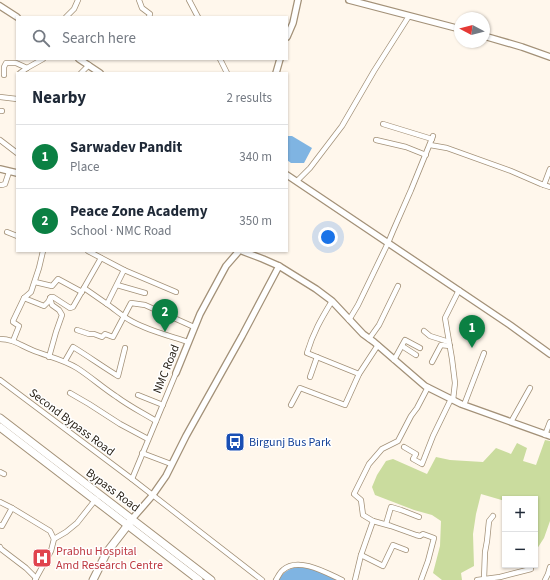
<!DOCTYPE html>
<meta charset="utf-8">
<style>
body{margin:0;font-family:"Source Sans 3",sans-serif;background:#f2f2f3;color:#1f2937}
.controls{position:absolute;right:12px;bottom:12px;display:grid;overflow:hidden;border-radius:0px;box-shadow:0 1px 3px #0004}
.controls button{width:36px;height:36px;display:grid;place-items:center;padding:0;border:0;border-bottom:1px solid #e0e1e3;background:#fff;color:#1f2937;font:20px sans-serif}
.compass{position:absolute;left:454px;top:12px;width:36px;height:36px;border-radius:50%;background:#fff;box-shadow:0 1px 3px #0004;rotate:277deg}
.you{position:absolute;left:328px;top:237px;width:14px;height:14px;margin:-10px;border:3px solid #fff;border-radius:50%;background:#1a73e8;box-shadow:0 0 0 6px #1a73e833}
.badge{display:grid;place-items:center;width:26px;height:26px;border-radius:50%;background:#0b8043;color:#fff;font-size:13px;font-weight:700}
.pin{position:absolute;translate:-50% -33px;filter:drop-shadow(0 1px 2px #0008)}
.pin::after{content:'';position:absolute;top:21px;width:14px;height:12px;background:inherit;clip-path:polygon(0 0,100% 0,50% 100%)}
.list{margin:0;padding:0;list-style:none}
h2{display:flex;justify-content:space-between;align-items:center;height:52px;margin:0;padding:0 16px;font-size:17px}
h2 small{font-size:13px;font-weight:400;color:#747a83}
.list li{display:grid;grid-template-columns:26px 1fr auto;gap:12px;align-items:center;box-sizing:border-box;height:64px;padding:0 16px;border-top:1px solid #e0e1e3}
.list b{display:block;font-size:15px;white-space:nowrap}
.list p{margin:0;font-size:13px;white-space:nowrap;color:#747a83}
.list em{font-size:13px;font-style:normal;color:#747a83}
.icon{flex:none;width:22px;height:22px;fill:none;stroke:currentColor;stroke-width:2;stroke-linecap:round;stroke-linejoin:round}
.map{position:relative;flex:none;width:550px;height:580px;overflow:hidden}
.search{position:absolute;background:#fff;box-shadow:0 1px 3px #0004;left:16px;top:16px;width:272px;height:44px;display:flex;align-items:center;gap:10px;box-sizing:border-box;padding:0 14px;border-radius:0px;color:#747a83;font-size:15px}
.panel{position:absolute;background:#fff;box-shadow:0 1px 3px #0004;left:16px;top:72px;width:272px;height:180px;border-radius:0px}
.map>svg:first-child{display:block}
</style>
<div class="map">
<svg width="550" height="580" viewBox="0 0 550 580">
<rect width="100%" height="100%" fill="#fff7ec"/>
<polygon fill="#cadc9e" points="545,440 550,441 550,521 544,538 535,552 535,499 505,499 505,501 481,494 476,514 473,534 474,566 461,573 462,580 442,580 433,573 440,546 441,521 432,515 414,510 375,495 372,487 377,475 386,461 393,459 427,474 436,457 450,460 483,462 496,448 511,454 517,443 527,448 523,461 536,465"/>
<g fill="#7fb4e2">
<polygon points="287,136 292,136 312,148 304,163 291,163 287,160"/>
<path d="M297 567H306L340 580H278C284 572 288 569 297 567Z"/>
</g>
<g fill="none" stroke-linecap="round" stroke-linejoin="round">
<defs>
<g id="minor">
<polyline points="139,0 142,8 150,14 149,17"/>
<polyline points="189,0 198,17"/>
<polyline points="66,17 74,9 78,0"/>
<polyline points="220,59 227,73"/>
<polyline points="20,73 27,68 43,59"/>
<polyline points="81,73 89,65"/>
<polyline points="4,75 4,67 6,63 16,63 27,68"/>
<polyline points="0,97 17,99"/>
<polyline points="0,111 2,111"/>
<polyline points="383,124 432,139"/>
<polyline points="0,140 17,153"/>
<polyline points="376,140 406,147 426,155"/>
<polyline points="430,145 447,148 511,171 541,184 550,187"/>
<polyline points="297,181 310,168 342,126 374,71 409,16"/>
<polyline points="0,185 2,185 5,184 9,172"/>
<polyline points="544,185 550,169"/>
<polyline points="7,232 17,236"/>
<path d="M88 251 124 270 107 304C116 310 123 317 133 322 150 331 170 336 188 342"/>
<polyline points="124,270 176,292"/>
<polyline points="35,282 52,286 58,279 82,292"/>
<polyline points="117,285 145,293"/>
<polyline points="84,288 107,304"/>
<polyline points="24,298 44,306 48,302 51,297 53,297 70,308 73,307 101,258"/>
<path d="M332 301C321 319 313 333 307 353L359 374"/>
<polyline points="349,320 358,305 388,243 393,231 411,190 433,136"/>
<polyline points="77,330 89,334 94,334 102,337 105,334 113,337 131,303 145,305 194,327"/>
<polyline points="424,331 430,336 449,342"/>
<path d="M0 339C13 339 20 345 32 350 46 356 63 359 77 368 91 377 103 388 117 397 129 406 143 413 156 421"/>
<polyline points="369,339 379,325 398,286"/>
<polyline points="13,341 19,326 13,322 13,321 24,298 31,292 39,268 43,251"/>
<polyline points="402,346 416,355"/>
<polyline points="49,357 56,332 62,315 59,310 52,305 50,298"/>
<polyline points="394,360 405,340 420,348"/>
<path d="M65 361 73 347C88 356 103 367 118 376L125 348"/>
<polyline points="432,362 441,345 450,346"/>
<polyline points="310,377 317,357"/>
<polyline points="0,380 132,479 262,580"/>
<polyline points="70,393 89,404 120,424 148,439"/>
<polyline points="138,395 163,405"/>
<polyline points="453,400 455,383 452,359 445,318 459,290"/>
<polyline points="291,405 300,388 345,405 359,374 378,345"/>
<polyline points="464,405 484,353"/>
<polyline points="511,422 530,388"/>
<polyline points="545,435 550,422"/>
<polyline points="404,447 416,454 413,459 422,464 433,436 451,399"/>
<polyline points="142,453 171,464"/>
<polyline points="0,472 4,474"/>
<polyline points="132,479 176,373"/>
<polyline points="0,502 12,508 50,531 54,539 51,551 35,580"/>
<polyline points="373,521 391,526 416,535 420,536 423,534 434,538 428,561 421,580"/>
<polyline points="386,524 391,507 401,510 419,517"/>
<polyline points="0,525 2,526 12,508"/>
<polyline points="54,539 66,532 77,523 96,499"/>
<polyline points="0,547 1,549 26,568 36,578"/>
<polyline points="361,555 383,566 393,545 406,550"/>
<polyline points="484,579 485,552 487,541 489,521 493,516"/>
<path d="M276 580C278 577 280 572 283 570 298 556 327 573 342 580"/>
<polyline points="355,580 361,555 373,521 363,515 361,500 354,494 369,464 382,449 398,441 411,416 417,408 428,387"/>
<polyline points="477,580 500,577 531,569"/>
<polyline points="545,580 548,574 550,567"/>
</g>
<g id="tertiary">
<polyline points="349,0 460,29"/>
<polyline points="0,6 17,17"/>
<polyline points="484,36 522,47 550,57"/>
<polyline points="287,37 293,23 298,0"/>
<polyline points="79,59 100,73"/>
<polyline points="276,73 280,59"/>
<polyline points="0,169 17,173"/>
<polyline points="287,175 510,325 550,354"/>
<polyline points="242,251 263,259 279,266 316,289 332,301 363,334 374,342 425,386 461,404 550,436"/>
<polyline points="176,373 200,314 226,266 239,251"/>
<polyline points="132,519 152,496 166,476 186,436 242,336 279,266"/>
</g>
<g id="primary">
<polyline points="0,418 211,580"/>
<polyline points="0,427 199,580"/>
<polyline points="93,580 107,552 131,521"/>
</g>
</defs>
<use href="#minor" stroke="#a39178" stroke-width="6"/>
<use href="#tertiary" stroke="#a39178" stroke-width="8"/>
<use href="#primary" stroke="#a39178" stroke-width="9"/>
<use href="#minor" stroke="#fff" stroke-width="4.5"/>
<use href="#tertiary" stroke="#fff" stroke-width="5.5"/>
<use href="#primary" stroke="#fff" stroke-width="7"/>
</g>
<defs>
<symbol id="bus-square" viewBox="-11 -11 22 22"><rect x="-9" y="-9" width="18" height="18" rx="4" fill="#1a4fb4" stroke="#fff"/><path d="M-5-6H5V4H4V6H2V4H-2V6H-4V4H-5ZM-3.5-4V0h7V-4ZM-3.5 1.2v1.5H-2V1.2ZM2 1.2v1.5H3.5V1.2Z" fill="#fff"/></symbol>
<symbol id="hospital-square" viewBox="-11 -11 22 22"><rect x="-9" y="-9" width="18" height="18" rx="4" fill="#e0444e" stroke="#fff"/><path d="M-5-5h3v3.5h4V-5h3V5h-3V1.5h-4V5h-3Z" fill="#fff"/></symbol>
</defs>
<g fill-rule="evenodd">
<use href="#bus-square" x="224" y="431" width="22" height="22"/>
<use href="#hospital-square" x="31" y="547" width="22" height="22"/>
</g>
<g text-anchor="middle" stroke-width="3" stroke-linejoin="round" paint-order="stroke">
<g font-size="12" fill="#282117" stroke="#fff">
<text transform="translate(166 369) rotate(-68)" y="4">NMC Road</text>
<text transform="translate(72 422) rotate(37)" y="4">Second Bypass Road</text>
<text transform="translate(113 490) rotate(37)" y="4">Bypass Road</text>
</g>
<g font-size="12" fill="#164399" stroke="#fff" text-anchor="start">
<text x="249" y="446">Birgunj Bus Park</text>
</g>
<g font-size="12" fill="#be3a42" stroke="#fff" text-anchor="start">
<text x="56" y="555">Prabhu Hospital<tspan x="56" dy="14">Amd Research Centre</tspan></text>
</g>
</g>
</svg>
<div class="controls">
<button>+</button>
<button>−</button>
</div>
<svg class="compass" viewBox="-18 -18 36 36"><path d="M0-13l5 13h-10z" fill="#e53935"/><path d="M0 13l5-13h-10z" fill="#747a83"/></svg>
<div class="you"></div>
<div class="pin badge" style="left:472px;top:348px">1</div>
<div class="pin badge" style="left:165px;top:332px">2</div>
<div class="search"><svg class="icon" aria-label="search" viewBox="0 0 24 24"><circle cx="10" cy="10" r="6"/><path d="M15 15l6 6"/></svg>Search here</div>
<section class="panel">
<h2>Nearby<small>2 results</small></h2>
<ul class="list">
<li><span class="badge">1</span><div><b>Sarwadev Pandit</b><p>Place</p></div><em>340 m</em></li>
<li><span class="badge">2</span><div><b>Peace Zone Academy</b><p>School · NMC Road</p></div><em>350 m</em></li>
</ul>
</section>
</div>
